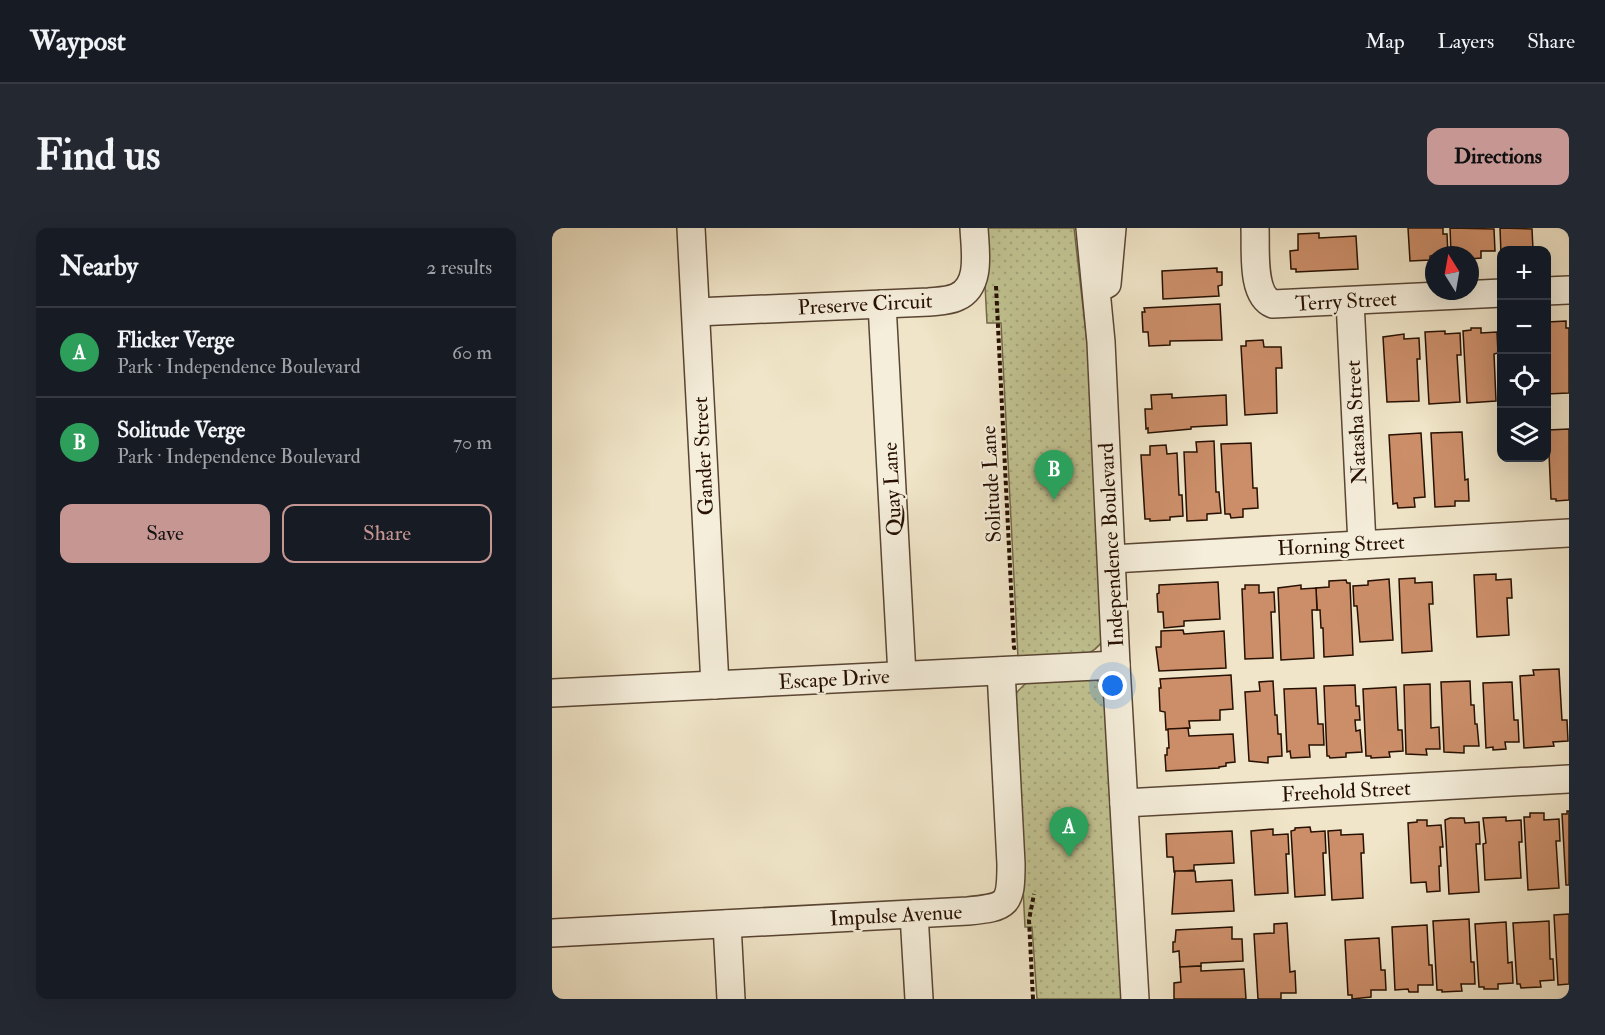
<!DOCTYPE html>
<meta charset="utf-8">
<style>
body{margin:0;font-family:"IM FELL Double Pica",serif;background:#242831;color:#f1f3f6}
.controls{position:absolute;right:18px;top:18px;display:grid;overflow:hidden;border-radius:12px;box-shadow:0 6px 24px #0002}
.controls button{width:54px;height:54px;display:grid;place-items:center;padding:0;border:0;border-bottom:2px solid #363941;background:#171b24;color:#f1f3f6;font:30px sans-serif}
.compass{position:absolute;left:873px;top:18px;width:54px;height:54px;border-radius:50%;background:#171b24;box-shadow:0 6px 24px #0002;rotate:349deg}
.you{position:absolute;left:561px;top:458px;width:21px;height:21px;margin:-15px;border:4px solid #fff;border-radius:50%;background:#1a73e8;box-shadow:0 0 0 9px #1a73e833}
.badge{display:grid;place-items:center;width:39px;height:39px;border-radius:50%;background:#c59692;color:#fff;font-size:20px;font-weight:700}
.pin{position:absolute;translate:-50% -50px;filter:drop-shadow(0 2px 3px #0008)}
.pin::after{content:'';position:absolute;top:32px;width:21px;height:18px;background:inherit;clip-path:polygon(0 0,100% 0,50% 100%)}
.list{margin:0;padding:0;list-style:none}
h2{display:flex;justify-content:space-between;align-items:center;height:78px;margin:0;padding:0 24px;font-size:26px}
h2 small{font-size:20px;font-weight:400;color:#9ea1a6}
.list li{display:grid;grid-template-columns:39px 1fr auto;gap:18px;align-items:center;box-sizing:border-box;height:90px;padding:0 24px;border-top:2px solid #363941}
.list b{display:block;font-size:22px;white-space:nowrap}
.list p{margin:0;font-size:20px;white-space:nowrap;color:#9ea1a6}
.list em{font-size:20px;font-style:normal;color:#9ea1a6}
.actions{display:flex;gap:12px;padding:18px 24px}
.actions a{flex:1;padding:14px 0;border:2px solid #c59692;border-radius:12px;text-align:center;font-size:21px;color:#c59692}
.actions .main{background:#c59692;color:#111}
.icon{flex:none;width:33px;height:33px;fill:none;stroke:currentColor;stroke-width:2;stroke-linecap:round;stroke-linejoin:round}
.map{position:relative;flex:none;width:1017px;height:771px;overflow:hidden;border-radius:12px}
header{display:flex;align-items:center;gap:36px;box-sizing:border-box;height:84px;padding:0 30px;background:#171b24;border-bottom:2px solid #363941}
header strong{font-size:28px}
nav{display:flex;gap:33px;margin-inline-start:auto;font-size:21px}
.intro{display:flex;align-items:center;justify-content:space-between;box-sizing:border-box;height:144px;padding:0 36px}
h1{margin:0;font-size:42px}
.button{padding:15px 27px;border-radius:12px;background:#c59692;color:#111;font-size:21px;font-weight:700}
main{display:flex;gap:36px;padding:0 36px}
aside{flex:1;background:#171b24;border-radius:12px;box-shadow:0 6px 24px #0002}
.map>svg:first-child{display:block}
</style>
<header>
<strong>Waypost</strong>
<nav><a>Map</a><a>Layers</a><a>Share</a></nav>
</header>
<div class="intro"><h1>Find us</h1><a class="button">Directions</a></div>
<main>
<aside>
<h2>Nearby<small>2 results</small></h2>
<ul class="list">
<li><span class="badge" style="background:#2e9e5b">A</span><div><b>Flicker Verge</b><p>Park · Independence Boulevard</p></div><em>60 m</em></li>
<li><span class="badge" style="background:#2e9e5b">B</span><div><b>Solitude Verge</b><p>Park · Independence Boulevard</p></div><em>70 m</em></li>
</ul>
<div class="actions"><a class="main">Save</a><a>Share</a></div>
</aside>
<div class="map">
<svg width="1017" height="771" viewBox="0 0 1017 771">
<defs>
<pattern id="grass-dots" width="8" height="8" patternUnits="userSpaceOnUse" patternTransform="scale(1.5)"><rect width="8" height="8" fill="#c1c291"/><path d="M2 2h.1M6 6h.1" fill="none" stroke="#a6a67b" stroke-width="1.8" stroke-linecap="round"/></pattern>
</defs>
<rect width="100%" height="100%" fill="#f0e5c8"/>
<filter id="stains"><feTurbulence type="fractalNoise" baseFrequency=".00333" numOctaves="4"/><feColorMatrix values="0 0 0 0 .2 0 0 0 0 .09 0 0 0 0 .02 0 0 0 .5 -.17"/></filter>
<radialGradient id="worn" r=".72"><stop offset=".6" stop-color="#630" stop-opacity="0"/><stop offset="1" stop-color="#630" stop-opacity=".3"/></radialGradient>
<g fill="url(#grass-dots)" stroke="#746949" stroke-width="1.5">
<path d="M430 0H522L539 150 551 412C546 420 541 424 532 427L466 430 449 95H435Z"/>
<polygon points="541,450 549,455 555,462 573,771 485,771 480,699 473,699 462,484 463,466 475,454"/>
</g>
<g fill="#cb8e69" stroke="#271001" stroke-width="1.5">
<polygon points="856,0 891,0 891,6 895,6 896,27 882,27 878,28 878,32 858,33"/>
<polygon points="898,0 942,1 943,23 929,23 929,30 918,31 918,27 899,25"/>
<polygon points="948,0 980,1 981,22 950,22 949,26"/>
<polygon points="767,5 767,10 804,8 806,41 744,44 744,41 739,41 738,23 746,22 746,6"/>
<polygon points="665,40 665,44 670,44 670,57 666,58 667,68 611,71 610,43"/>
<polygon points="668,76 670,112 618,113 618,117 597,118 596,104 591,104 590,84 593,84 592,80"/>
<polygon points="1014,93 1014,100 1017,100 1017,165 994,166 995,94"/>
<polygon points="919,100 929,100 929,105 945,104 946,125 942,126 944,173 915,175 911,103 919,102"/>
<polygon points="893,103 893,106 908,105 909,127 905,127 908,174 877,176 873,104"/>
<polygon points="852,106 852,111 867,110 868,131 865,131 867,173 835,174 831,109"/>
<polygon points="711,112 712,119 729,119 730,140 724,140 725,185 693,187 689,118 694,118 694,113"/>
<polygon points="620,166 620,170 674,167 675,197 639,199 639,201 596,205 596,200 594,201 593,181 600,181 599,167"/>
<polygon points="1017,201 1017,272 1004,273 1004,271 999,271 996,202"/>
<polygon points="910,204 913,252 916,251 917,273 903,273 903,278 883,279 879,205"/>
<polygon points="869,205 873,269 862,270 863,279 846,280 845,275 841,276 837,207"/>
<polygon points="662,213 664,264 667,264 669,285 655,286 655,292 635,293 632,224 645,224 644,214"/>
<polygon points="699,215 701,260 705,260 706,280 691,281 691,289 679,290 678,286 673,286 669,216"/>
<polygon points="614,217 615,226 625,225 627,267 630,267 631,288 618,289 618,292 598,293 598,291 593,291 589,227 598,227 598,218"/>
<polygon points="944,346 944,352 959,351 960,370 955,370 957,407 925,409 922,347"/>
<polygon points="863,350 863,355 880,354 881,376 877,376 880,423 850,425 847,351"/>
<polygon points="837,351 841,412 808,414 805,378 802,378 801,358 816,357 816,353"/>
<polygon points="794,352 795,355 798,355 801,427 772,429 771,400 769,400 768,382 765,382 764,360 777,359 777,353"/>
<polygon points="666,354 668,391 632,393 632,398 612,400 611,384 606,384 605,366 607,365 607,357"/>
<polygon points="693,357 707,357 707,365 722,364 723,384 719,384 721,430 693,431 690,361 693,361"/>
<polygon points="749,357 749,361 764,360 765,382 760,382 762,430 729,432 726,360"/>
<polygon points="631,402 632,406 672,403 674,440 607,443 604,419 609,419 609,403"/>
<polygon points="1007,441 1010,492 1015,492 1016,513 1001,514 1002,518 972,520 968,448 982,447 981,442"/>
<polygon points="679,447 681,481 668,482 668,492 637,493 638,500 614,502 613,484 608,483 607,460 609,460 608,451"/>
<polygon points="721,453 723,487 725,487 726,506 729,506 730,528 716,529 716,535 697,533 693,464 708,463 707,454"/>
<polygon points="918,453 919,477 922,477 923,496 925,496 927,518 912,518 912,525 892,524 889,454"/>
<polygon points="960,454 962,492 966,492 967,514 953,514 954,521 941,522 941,519 934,520 931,455"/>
<polygon points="878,456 879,500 887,499 888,521 874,521 875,527 854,526 852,457"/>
<polygon points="803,457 804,478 807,478 808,492 803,492 804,503 808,502 810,524 794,525 794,529 778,530 777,528 775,528 772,458"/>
<polygon points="844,459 846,502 850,502 851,523 837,524 838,529 819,530 819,528 814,528 811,461"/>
<polygon points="764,460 766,496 771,496 772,517 757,517 758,529 739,530 738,523 735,524 732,461"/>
<polygon points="636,500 637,508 681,506 683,534 674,535 674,538 667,539 667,540 614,543 613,527 615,527 615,520 617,520 616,501"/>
<polygon points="1015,583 1017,583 1017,657 1014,657 1010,586 1015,586"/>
<polygon points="978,585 992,585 992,592 1007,591 1008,613 1004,613 1007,660 976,662 972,589 978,589"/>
<polygon points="954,589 954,593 969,592 970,614 967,614 969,650 933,652 931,616 934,615 931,590"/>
<polygon points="898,590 912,590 913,595 927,594 928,616 924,616 927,664 897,666 893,592"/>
<polygon points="865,592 875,592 875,598 889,597 891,619 888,619 889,638 887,638 888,663 875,664 874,654 859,655 856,595 865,594"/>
<polygon points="758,599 759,604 773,603 774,625 771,625 773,667 743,669 739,603 743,602 743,600"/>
<polygon points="721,601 721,607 736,606 737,626 734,626 736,665 703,667 699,603"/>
<polygon points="789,602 789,607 811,606 812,625 809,625 811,670 780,672 776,603"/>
<polygon points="680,603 682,635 642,637 642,642 622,644 621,629 615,629 614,606"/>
<polygon points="623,643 643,643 644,654 680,652 682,683 620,686"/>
<polygon points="1017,686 1017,756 1006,757 1002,687"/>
<polygon points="917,691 919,734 922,734 923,756 909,756 910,763 890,764 890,762 885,762 881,693"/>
<polygon points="997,693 998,731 1001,731 1002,752 988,753 989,759 969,760 968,756 965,756 961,695"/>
<polygon points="954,694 956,735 960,734 961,755 946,756 946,761 932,761 932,759 927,759 923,696"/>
<polygon points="735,695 738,744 743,743 744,765 729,765 729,771 706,771 702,706 722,705 722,696"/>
<polygon points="875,697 877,737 880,737 881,757 866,757 866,764 857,764 856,761 843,762 840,699"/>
<polygon points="680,699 680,711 690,711 691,733 649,735 649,738 628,739 627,723 621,724 621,714 623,714 624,702"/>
<polygon points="827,710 829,742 833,742 834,762 819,762 819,769 800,771 800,767 796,767 793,712"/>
<polygon points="649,738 649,743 692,741 694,771 622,771 622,755 629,754 628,739"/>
</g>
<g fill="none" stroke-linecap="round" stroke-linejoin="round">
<defs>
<g id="minor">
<polyline points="139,0 163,457"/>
<polyline points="538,0 549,114 564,437 583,771"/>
<path d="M703 0C704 22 699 67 721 76L950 65"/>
<polyline points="555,56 560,0"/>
<polyline points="994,63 1017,62"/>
<polyline points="798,73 810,316"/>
<polyline points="330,76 350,447"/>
<path d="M144 84 377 74C386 73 397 73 405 69 430 58 423 22 422 0"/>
<polyline points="560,331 1017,305"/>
<polyline points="0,465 564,437"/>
<polyline points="572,575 1017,551"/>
<polyline points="362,686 367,771"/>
<polyline points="175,696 179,771"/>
<path d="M0 705 416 683C456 679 459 677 459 636L449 443"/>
</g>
</defs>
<use href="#minor" stroke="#594533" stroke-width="30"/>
<g stroke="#271001" stroke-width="4" stroke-dasharray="4.5 3" stroke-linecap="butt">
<polyline points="444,58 462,420 465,419"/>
<polyline points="481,771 477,692 482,666"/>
</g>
<use href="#minor" stroke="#f5eedb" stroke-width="27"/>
</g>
<g text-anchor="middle" stroke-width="4.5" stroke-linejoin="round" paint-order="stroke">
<g font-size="21" fill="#271001" stroke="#f5eedb">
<text transform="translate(794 73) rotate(-3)" y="7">Terry Street</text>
<text transform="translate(313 76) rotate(-3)" y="7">Preserve Circuit</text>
<text transform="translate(804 194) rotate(-93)" y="7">Natasha Street</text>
<text transform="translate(151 228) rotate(-93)" y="7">Gander Street</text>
<text transform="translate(439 256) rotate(-93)" y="7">Solitude Lane</text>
<text transform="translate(340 261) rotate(-93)" y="7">Quay Lane</text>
<text transform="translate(559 317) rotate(-93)" y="7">Independence Boulevard</text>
<text transform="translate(789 317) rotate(-3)" y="7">Horning Street</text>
<text transform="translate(282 451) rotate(-3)" y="7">Escape Drive</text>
<text transform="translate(794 563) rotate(-3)" y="7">Freehold Street</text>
<text transform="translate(344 687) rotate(-3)" y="7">Impulse Avenue</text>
</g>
</g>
<rect width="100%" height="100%" filter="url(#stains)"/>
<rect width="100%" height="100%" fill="url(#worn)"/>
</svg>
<div class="controls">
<button>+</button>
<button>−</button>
<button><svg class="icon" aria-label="locate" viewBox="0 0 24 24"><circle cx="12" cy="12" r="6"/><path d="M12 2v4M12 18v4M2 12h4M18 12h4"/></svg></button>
<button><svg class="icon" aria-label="layers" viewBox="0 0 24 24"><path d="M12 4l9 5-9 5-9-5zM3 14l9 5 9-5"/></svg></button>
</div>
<svg class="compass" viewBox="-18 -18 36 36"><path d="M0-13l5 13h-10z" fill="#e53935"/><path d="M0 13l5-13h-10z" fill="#9ea1a6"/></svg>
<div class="you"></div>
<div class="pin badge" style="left:517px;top:629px;background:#2e9e5b">A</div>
<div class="pin badge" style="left:502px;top:272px;background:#2e9e5b">B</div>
</div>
</main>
